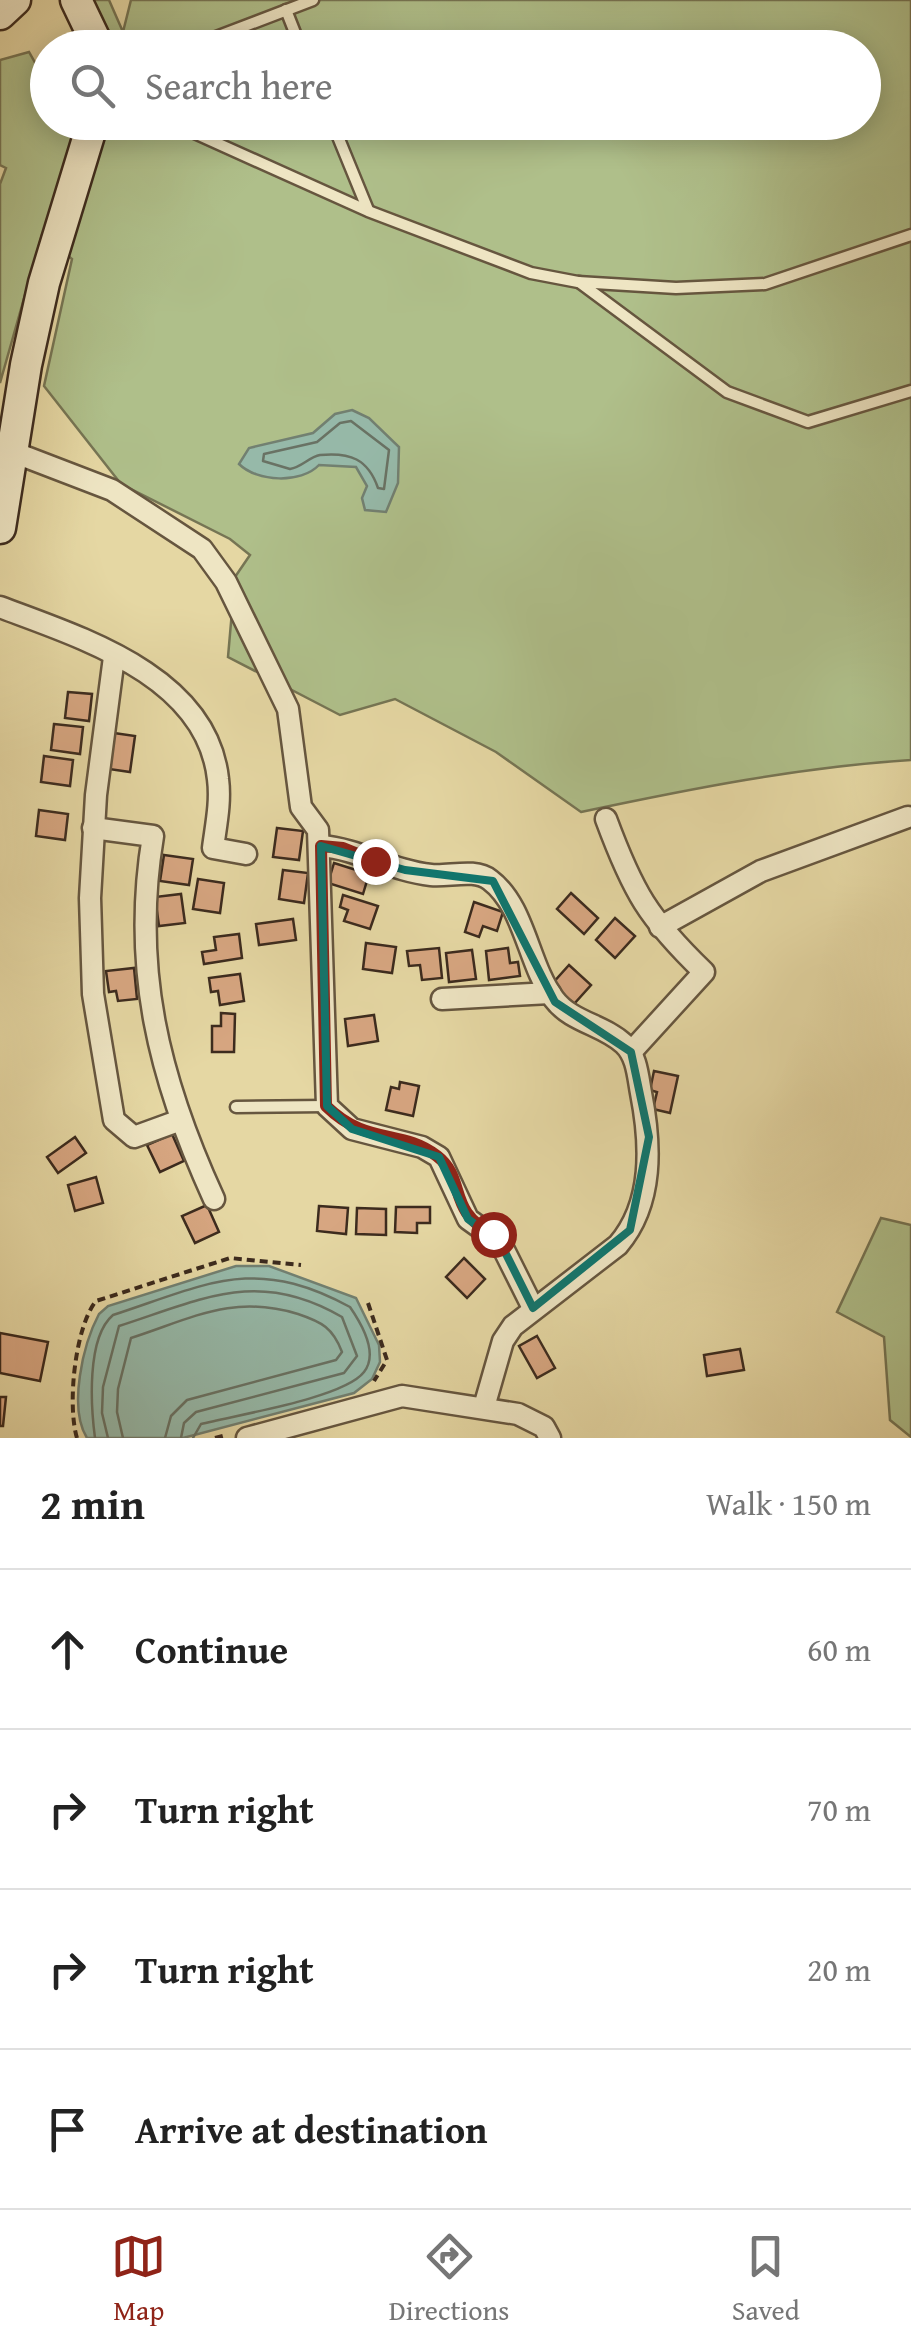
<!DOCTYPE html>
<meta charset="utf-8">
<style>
body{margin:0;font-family:"Gentium Book Plus",serif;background:#f6f6f6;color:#222}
.stop{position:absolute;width:30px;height:30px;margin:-22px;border:8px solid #8f2418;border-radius:50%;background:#fff}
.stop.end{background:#8f2418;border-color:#fff;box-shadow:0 2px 10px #0008}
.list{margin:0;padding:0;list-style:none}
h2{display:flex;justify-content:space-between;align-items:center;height:130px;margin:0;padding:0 40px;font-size:42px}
h2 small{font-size:32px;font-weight:400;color:#767676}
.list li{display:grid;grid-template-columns:65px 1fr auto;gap:30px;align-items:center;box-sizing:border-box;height:160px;padding:0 40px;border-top:2px solid #e0e0e0}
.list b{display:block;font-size:38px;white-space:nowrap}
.list em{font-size:32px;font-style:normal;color:#767676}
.icon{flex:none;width:55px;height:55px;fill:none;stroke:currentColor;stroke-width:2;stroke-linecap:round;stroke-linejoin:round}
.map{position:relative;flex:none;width:911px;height:1438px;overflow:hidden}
.search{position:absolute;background:#fff;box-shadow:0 5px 25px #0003;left:30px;right:30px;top:30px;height:110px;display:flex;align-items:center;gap:25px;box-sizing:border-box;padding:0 35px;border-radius:55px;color:#767676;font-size:38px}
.sheet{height:770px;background:#fff}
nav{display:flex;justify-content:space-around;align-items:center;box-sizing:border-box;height:140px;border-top:2px solid #e0e0e0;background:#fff;font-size:28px;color:#767676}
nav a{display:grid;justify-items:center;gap:5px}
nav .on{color:#8f2418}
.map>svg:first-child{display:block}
</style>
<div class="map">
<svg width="911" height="1438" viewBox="0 0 911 1438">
<rect width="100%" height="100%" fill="#e5d7a3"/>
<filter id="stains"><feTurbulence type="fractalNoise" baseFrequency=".002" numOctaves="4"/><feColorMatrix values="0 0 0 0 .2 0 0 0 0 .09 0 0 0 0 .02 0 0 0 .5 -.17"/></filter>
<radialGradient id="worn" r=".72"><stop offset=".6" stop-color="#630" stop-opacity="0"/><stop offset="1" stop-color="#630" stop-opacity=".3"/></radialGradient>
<g fill="#afbf8a" stroke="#767554" stroke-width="2.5">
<path d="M87 0H109L123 32 131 0H911V760C800 767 690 789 581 812L496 752 395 699 340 715 228 657 235 577 250 555 230 539 121 484 44 386 72 259 42 235 0 383V184L6 168 0 165V60L29 52 47 84 48 122H864V48L80 47Z"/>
<polygon points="881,1218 911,1225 911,1437 890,1420 884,1337 837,1312"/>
</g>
<g fill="#96b9a9" stroke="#728071" stroke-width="2.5">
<path d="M352 410 369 418 399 447 398 483 386 512 365 510 362 498 367 486 356 467 319 465C301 484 257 482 239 464L249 448 313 433 335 414Z"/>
<path d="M236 1266H269L356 1298 379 1345 380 1362 372 1379 354 1393 183 1438H87C68 1408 83 1344 99 1314L108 1306Z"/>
</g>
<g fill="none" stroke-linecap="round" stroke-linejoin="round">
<g stroke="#697264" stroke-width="2.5">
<path d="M351 421 389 450 384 489 378 488C368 459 350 452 320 455 309 457 302 467 290 469L263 461 264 454 317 442 340 423Z"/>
<path d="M95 1438C91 1408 86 1338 113 1315 208 1284 254 1255 350 1307 361 1323 379 1353 364 1372 344 1398 236 1415 201 1424L193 1438"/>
<path d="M108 1438 102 1413 103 1387 119 1326C203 1299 258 1268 342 1317L357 1356 344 1373 196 1412 184 1423 181 1438"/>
<path d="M123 1438 117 1412 118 1389 131 1338C193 1318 232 1294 298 1314 322 1322 333 1328 342 1352L336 1360 187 1400 171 1416 165 1438"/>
</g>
</g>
<g fill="#d7a681" stroke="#3c2b1e" stroke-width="2.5">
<polygon points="68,692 92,694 89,721 65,718"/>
<polygon points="54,724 83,727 80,754 51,750"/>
<polygon points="114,733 135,736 130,772 109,769"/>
<polygon points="44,756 73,760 70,786 41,782"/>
<polygon points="39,810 68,814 65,840 36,836"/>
<polygon points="277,828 303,831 299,860 273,857"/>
<polygon points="164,855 193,859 189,885 160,881"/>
<polygon points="334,863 369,874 363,894 328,883"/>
<polygon points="283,870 308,873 304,903 279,899"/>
<polygon points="198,879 224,883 220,913 193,909"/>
<polygon points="571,893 598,918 584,934 557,909"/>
<polygon points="181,894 185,923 159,926 155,897"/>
<polygon points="343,895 378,906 370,929 344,921 348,910 340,907"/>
<polygon points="474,902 503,912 497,931 483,926 479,937 465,932"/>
<polygon points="615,918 635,936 615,958 596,940"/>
<polygon points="293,919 296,940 259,945 256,924"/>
<polygon points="239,934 242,958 204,964 202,952 216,950 214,937"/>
<polygon points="366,943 396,947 392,973 363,969"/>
<polygon points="439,948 442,978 422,980 420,965 409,966 407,951"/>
<polygon points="508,948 510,963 518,962 520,976 489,980 486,951"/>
<polygon points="472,950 476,979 449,982 446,953"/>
<polygon points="569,965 591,985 574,1004 552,984"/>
<polygon points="134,968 137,999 118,1001 116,991 109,992 106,971"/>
<polygon points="240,974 244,1001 220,1005 218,991 211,992 209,978"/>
<polygon points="221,1013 235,1014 234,1052 212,1052 212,1026 221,1026"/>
<polygon points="374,1015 378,1041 348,1046 345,1019"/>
<polygon points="654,1071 678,1076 670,1113 653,1109 657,1092 650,1090"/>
<polygon points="400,1082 419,1086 413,1116 386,1110 391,1087 399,1089"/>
<polygon points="172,1134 184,1161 160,1172 147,1145"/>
<polygon points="75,1137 86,1153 58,1173 47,1157"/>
<polygon points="96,1177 103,1203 75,1211 68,1185"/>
<polygon points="207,1205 219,1232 195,1243 182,1216"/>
<polygon points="319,1206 348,1208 346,1234 317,1231"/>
<polygon points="396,1207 430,1207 430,1223 417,1223 417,1233 395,1232"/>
<polygon points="357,1208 386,1209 386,1235 356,1234"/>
<polygon points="464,1258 485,1279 467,1298 446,1277"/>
<polygon points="0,1333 48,1342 40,1381 0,1373"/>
<polygon points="537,1336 555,1368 537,1378 519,1346"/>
<polygon points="740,1349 744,1370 707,1376 704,1355"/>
<polygon points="0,1397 6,1397 3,1426 0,1426"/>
</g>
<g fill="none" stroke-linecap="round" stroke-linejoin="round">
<defs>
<g id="lane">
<polyline points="286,10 301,48"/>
<polyline points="203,42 313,0"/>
<polyline points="170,122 368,211 531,273 578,282 676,288 765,284 911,235"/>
<polyline points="332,122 368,210"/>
<polyline points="579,282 727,392 808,422 911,391"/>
<polyline points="236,1107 327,1106"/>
</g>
<g id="street">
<polyline points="13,452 112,490 202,549 226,582 288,709 301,807 318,830 327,1106 352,1129 422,1147 439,1157 468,1219 500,1242 533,1308"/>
<path d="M0 607C82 638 207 676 218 779 221 802 216 825 213 848L246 854"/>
<polyline points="114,657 96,795 90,898 93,994 114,1120 134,1137 178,1121"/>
<path d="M606 819C633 892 648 918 704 972L631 1052"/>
<path d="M93 828 153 836C131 968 159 1079 214 1199"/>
<path d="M321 846C359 849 392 871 431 875 449 877 475 868 490 880 525 906 528 965 554 999 571 1022 604 1025 624 1044 637 1056 638 1077 641 1093 651 1144 654 1203 618 1245L513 1326 503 1341 484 1407"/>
<polyline points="660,927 761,871 908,817"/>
<polyline points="442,999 550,993"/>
<polyline points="247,1438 402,1396 518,1414 544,1427 550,1438"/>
</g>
<g id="secondary">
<polyline points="76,0 99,48"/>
<polyline points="0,14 15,0"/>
<polyline points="0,528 26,365 44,283 93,122"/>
</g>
</defs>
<use href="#lane" stroke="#66563f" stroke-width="15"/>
<use href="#street" stroke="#66563f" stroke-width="25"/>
<use href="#secondary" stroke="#3c2b1e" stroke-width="35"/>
<g stroke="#3c2b1e" stroke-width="4" stroke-dasharray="8 5" stroke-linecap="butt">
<polyline points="368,1303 387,1360 374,1381"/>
<path d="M77 1438C67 1405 75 1327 96 1301L230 1258 301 1265"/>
<polyline points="215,1438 227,1435"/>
</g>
<use href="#lane" stroke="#eee5c3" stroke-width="10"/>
<use href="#street" stroke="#eee5c3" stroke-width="20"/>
<use href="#secondary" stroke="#eee5c3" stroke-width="30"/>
</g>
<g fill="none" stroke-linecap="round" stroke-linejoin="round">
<path stroke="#8f2418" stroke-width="12" d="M375 861 343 848 321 846 326 1106C368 1147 401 1128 437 1156 467 1179 446 1211 493 1234"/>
</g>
<path fill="none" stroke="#0f766e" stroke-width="8" stroke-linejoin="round" d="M321 846 405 870 493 881 555 1002 631 1052 649 1137 630 1230 533 1308 500 1242 468 1219 439 1157 352 1129 327 1106Z"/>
<rect width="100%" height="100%" filter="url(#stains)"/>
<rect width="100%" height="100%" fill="url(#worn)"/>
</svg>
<div class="stop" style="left:493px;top:1234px"></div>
<div class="stop end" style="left:375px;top:861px"></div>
<div class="search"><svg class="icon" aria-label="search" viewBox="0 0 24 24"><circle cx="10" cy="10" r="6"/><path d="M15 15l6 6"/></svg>Search here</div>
</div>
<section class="sheet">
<h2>2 min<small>Walk · 150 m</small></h2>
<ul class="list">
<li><svg class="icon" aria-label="ahead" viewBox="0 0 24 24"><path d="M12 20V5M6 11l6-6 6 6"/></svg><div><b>Continue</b></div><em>60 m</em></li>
<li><svg class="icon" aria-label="right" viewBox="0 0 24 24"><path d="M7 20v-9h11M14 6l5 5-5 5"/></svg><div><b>Turn right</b></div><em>70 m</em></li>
<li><svg class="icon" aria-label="right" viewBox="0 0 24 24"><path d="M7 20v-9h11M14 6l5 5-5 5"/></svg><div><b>Turn right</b></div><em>20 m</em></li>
<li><svg class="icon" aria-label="arrive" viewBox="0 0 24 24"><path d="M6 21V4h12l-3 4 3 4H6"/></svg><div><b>Arrive at destination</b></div></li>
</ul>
</section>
<nav>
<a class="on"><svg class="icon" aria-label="map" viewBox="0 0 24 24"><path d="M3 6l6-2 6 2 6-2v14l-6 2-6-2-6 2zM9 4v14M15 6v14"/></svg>Map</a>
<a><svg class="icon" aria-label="directions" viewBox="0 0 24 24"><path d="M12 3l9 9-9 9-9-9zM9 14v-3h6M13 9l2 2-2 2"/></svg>Directions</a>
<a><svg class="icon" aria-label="saved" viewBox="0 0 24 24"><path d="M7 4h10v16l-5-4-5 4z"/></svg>Saved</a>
</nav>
